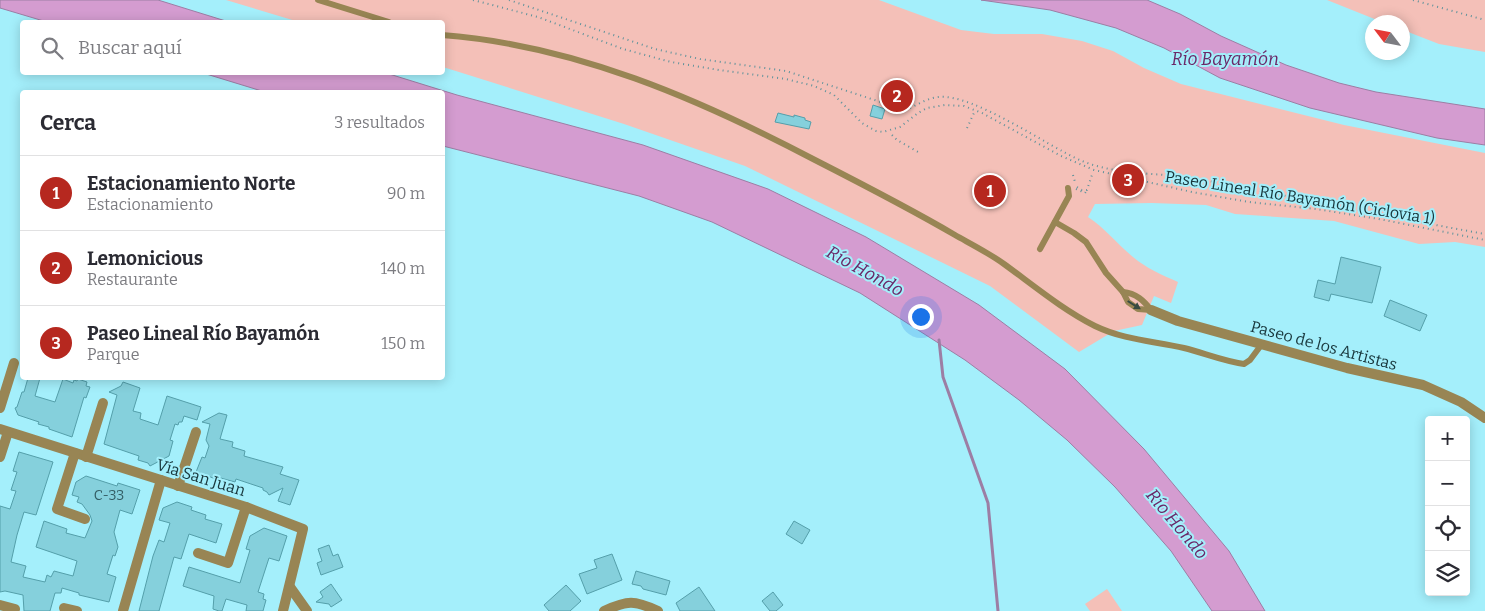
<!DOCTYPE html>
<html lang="es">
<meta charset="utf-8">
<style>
body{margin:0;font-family:Bitter,serif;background:#f2f2f3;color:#2b2b33}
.controls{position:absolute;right:15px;bottom:15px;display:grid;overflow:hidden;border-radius:5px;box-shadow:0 2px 12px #0003}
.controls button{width:45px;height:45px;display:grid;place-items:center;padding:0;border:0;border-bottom:1px solid #e1e1e2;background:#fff;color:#2b2b33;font:25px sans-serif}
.compass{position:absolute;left:1365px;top:15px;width:45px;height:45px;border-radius:50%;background:#fff;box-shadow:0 2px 12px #0003;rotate:302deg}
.you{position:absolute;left:920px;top:316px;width:18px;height:18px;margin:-12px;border:4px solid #fff;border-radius:50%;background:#1a73e8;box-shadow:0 0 0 8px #1a73e833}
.badge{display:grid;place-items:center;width:32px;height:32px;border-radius:50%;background:#b6281f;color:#fff;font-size:16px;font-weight:700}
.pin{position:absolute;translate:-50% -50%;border:2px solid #fff;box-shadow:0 1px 5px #0006}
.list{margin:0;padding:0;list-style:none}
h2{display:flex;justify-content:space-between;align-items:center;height:65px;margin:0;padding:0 20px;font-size:21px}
h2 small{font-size:16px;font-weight:400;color:#7c7c81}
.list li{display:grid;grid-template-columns:32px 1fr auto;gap:15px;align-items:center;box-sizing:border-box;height:75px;padding:0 20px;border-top:1px solid #e1e1e2}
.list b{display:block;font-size:19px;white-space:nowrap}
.list p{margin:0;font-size:16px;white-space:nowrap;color:#7c7c81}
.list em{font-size:16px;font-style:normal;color:#7c7c81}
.icon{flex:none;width:28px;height:28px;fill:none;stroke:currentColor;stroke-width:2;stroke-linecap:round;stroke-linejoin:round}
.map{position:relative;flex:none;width:1485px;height:611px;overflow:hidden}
.search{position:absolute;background:#fff;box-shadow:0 2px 12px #0003;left:20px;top:20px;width:425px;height:55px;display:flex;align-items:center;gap:12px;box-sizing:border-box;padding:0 18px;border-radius:5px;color:#7c7c81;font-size:19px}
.panel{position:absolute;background:#fff;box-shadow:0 2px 12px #0003;left:20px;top:90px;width:425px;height:290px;border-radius:5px}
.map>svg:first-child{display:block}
</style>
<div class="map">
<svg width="1485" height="611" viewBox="0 0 1485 611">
<rect width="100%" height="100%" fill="#a4effb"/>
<g fill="#f4c0b8">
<path d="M226 0H879L961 30 994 34H1042L1082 41 1113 51 1144 68 1181 84 1344 125 1485 153V247L1455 242 1419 244 1334 221 1235 214 1206 205 1152 203 1095 204 1088 217C1105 228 1117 244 1133 257 1146 268 1162 275 1178 282L1171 303 1154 296 1142 325 1114 331 1079 352 990 286 745 166 624 124 443 67 442 22H299Z"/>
<polygon points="1327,0 1485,0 1485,52 1439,44 1403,30 1402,22 1382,22"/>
<polygon points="1107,589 1122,611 1090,611 1085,604"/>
</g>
<g fill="#d49cd0" stroke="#9c7ea4">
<polygon points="0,0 158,0 229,22 47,22 0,8"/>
<polygon points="981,0 1147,0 1180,14 1221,36 1286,65 1339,83 1376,92 1485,109 1485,145 1437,138 1310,108 1220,78 1164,48 1116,28 1050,10"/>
<polygon points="203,73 386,73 457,95 643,145 768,189 866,237 979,305 1065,369 1144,449 1229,551 1265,611 1212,611 1171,551 1115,487 1067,440 1019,400 965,360 860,293 712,222 639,196 443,146 442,92 265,92"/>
</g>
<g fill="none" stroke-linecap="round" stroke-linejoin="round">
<polyline stroke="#9c7ea4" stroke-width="3" points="939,340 943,377 988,503 998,611"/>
</g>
<g fill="#85d0dc" stroke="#549faa">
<polygon points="894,86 904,91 898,101 888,96"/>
<polygon points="873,105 885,109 882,119 870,116"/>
<polygon points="778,113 794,117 794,115 805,118 805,120 811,122 809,129 775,122"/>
<polygon points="1341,257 1381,267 1372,303 1331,294 1329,301 1314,297 1318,280 1335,284"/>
<polygon points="1390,300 1427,315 1420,331 1384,316"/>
<polygon points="28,378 40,378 35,396 55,402 63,379 73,383 74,380 77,381 78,379 87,382 86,386 90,387 86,398 84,397 72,437 49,429 49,427 38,424 39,422 18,415 15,408 17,407 22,392 24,392"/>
<polygon points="123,382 140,388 133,411 141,413 140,419 158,425 167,396 201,407 197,420 184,416 182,422 179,422 178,425 175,424 170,440 173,441 169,456 150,466 148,463 138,460 139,456 104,444 117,395 109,392 121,386"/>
<polygon points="219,413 227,415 220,439 233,442 232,447 245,451 244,456 283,467 280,474 299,480 290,505 278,501 283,488 269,495 267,492 263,490 263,488 236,479 235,482 217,477 216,479 196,472 202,457 205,458 209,446 206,440 210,424 202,422"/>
<polygon points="19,452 53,462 36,515 24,512 17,535 11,562 26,566 23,577 45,582 47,575 51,577 54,571 73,576 77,561 36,547 44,521 67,529 66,533 85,538 92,521 90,515 82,504 77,502 79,497 72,495 76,482 86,476 117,486 118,483 140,490 132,514 120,510 114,532 118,547 115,556 113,555 107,574 116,577 109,602 79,595 79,593 62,588 61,593 55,593 50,611 24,611 23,595 5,591 0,592 0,506 10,509 16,491 11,490 17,472 13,471"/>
<polygon points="177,502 192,507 191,510 206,515 205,519 222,524 216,543 189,534 181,559 174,557 159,611 139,611 153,556 159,540 164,542 170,523 159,520 163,508"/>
<polygon points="794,521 810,530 802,544 786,534"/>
<polygon points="264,528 287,536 279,561 269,558 258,592 264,594 263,599 266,600 263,611 246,611 247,605 226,599 222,611 219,611 213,609 214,596 183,586 189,567 240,583 250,550 246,549 250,536"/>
<polygon points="329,545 333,556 338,554 343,567 321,575 317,563 322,561 318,549"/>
<polygon points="612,554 622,580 587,594 579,574 597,568 594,560"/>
<polygon points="636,571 670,581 666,595 643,589 641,586 632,584"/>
<polygon points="331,584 342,600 331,607 329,604 316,602 323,597 320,592"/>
<polygon points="566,585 581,601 570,611 549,611 544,605"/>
<polygon points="699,587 715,611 680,611 676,603"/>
<polygon points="773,592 783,605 776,611 770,611 762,601"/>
</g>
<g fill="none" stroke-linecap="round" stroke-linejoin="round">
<g stroke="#5e929b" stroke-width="2" stroke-dasharray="1 4" stroke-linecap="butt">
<polyline points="473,0 538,17 623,49 671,62 719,70 786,79 814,86 834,95 862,123 876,131 883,132 900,127 918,113 927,108 945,105 964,106 982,113 1061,156 1094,170 1192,192 1249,202 1316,209 1379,219 1485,240"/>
<polyline points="509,0 655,49 700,59 786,71 896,107 910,108"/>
<polyline points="1413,0 1485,20"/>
<path d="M910 108C919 104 928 98 938 97 973 93 1047 146 1082 161 1119 176 1160 172 1198 179 1294 197 1389 217 1485 234"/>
<polyline points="967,128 974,113"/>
<polyline points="892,135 897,140 920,153"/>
<polyline points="1073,175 1075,182"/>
<polyline points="1077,187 1082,190 1087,190 1093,172"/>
<polyline points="1076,189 1085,193 1088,189"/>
</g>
<g stroke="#988554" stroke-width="6">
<polyline points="318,0 389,22"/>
<path d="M442 35C575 45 699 99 815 160 862 184 909 208 955 235 971 244 989 253 1004 264 1033 285 1063 310 1095 326 1124 340 1153 341 1184 348 1204 353 1223 361 1244 364L1250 360 1262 344"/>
<polyline points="1055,222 1074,233 1086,242 1106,273 1123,292 1128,302 1138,309 1151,310"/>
<polyline points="1040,249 1069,196 1068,188"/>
<path d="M1123 292C1136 293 1144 301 1151 310"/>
</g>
<g stroke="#988554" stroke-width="10">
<polyline points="1151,310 1178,321 1347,368 1423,385 1461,402 1485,418"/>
<polyline points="0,408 14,363"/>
<polyline points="0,429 246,507 303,529 283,611"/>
<polyline points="75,453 57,509 85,519"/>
<polyline points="0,457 8,432"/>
<polyline points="86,457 103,403"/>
<polyline points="178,486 196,432"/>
<polyline points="198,553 228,563 246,507"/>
<polyline points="290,587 307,611"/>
<polyline points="0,605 15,609"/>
<polyline points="64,608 77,611"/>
<polyline points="123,611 161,480"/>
<path d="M604 611C628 600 634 600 658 611"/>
</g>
</g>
<defs><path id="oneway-solid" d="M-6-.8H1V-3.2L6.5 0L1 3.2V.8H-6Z" transform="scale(1.25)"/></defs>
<use fill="#384a42" href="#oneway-solid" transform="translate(1134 305) rotate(32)"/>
<g text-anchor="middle" stroke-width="4" stroke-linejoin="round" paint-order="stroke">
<g font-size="14" fill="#335d64">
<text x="109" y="500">C-33</text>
</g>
<g font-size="16" fill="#18373c" stroke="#a4effb">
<text transform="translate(1300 197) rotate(9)" y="6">Paseo Lineal Río Bayamón (Ciclovía 1)</text>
<text transform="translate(1324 345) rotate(15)" y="6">Paseo de los Artistas</text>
<text transform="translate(201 477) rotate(17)" y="6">Vía San Juan</text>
</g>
<g font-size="18" font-style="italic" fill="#6a2868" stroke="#a4effb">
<text x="1225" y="65">Río Bayamón</text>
<text transform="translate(865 271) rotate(29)" y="6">Río Hondo</text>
<text transform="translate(1177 524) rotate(50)" y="6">Río Hondo</text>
</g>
</g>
</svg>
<div class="controls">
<button>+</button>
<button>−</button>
<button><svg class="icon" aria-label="locate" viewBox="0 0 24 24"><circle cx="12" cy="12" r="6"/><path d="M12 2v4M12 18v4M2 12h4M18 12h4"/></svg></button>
<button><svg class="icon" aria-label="layers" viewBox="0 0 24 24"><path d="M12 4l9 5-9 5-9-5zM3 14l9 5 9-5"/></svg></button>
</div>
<svg class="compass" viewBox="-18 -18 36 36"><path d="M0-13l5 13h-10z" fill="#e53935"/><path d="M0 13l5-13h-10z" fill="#7c7c81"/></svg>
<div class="you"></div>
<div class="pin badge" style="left:990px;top:191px">1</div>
<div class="pin badge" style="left:897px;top:96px">2</div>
<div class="pin badge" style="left:1128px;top:180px">3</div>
<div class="search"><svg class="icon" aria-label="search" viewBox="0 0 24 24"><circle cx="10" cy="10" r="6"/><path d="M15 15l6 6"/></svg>Buscar aquí</div>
<section class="panel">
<h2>Cerca<small>3 resultados</small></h2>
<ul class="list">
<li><span class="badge">1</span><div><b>Estacionamiento Norte</b><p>Estacionamiento</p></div><em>90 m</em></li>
<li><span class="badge">2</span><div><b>Lemonicious</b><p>Restaurante</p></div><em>140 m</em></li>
<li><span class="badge">3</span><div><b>Paseo Lineal Río Bayamón</b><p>Parque</p></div><em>150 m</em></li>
</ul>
</section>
</div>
